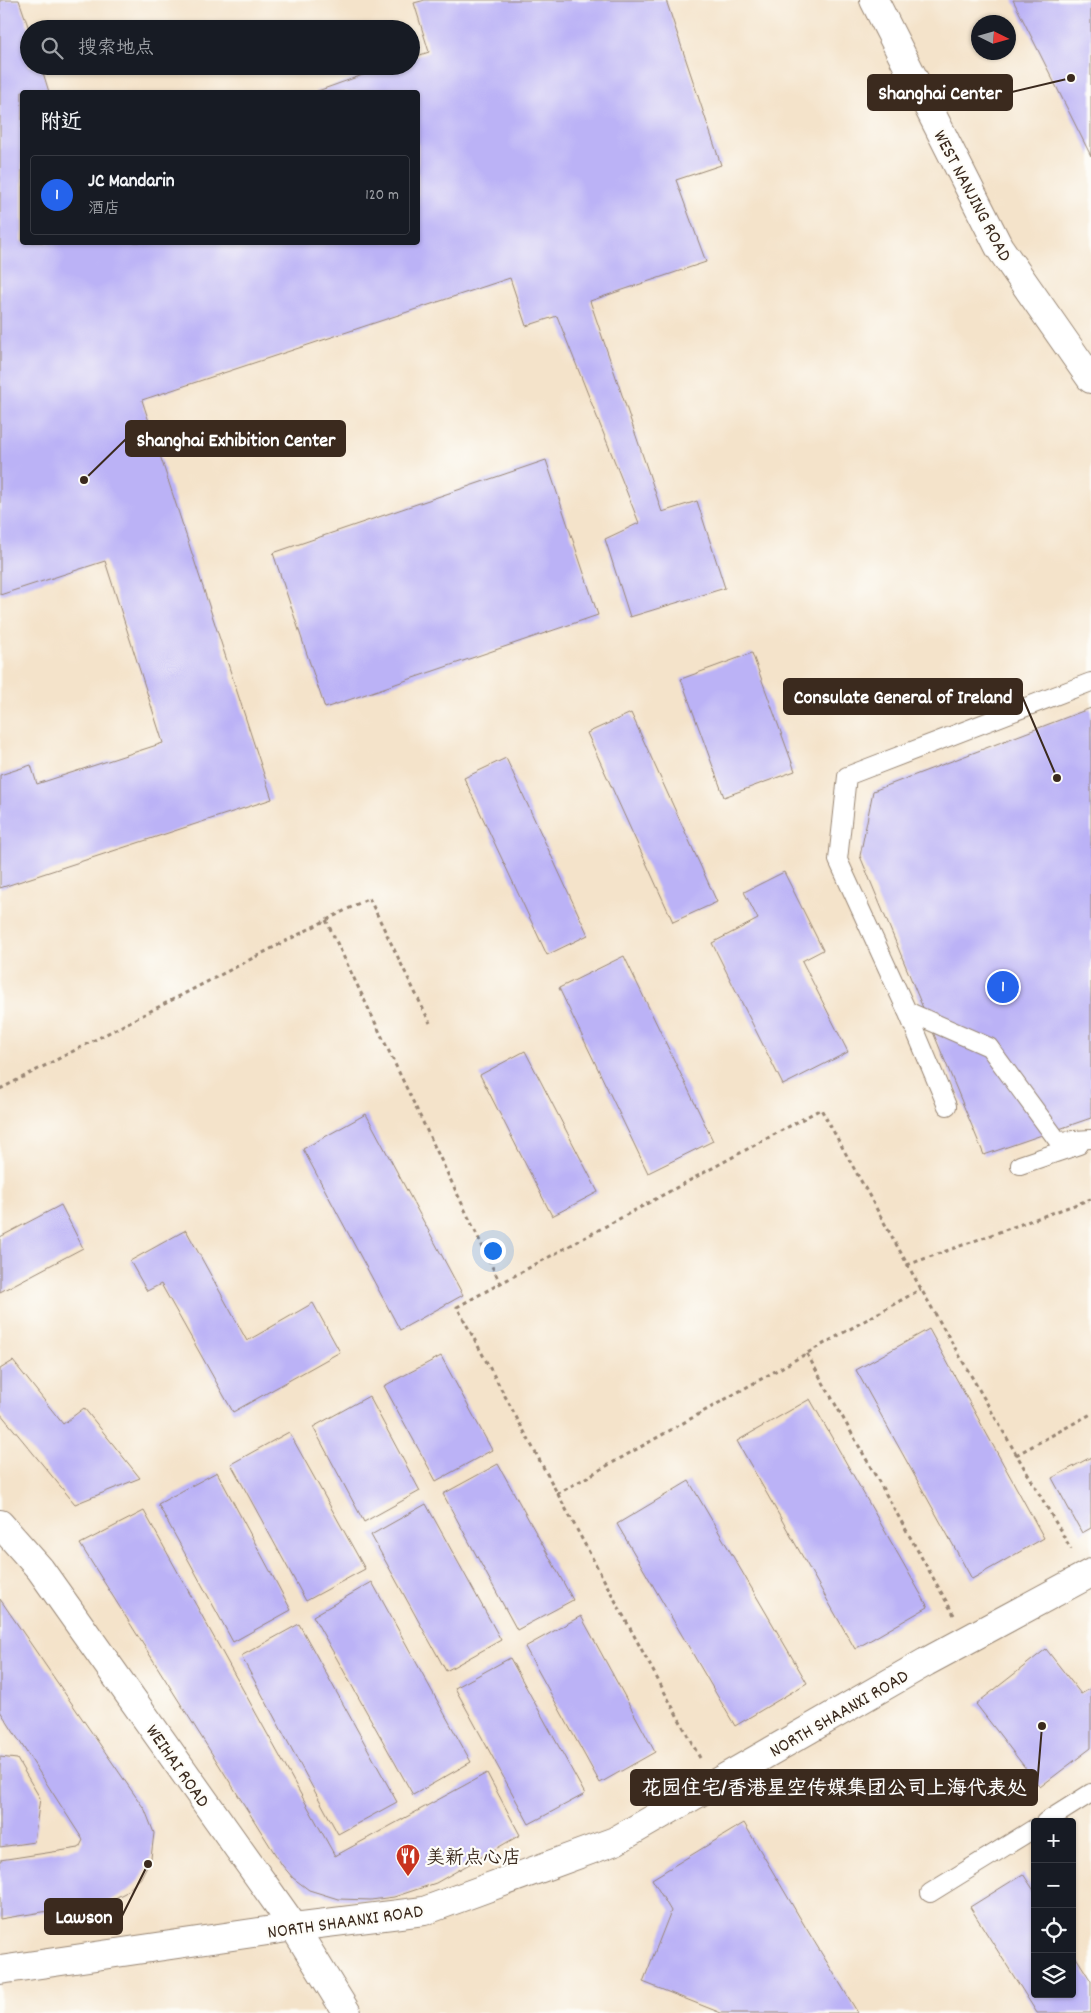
<!DOCTYPE html>
<html lang="zh">
<meta charset="utf-8">
<style>
body{margin:0;font-family:Dekko,"LXGW WenKai TC",sans-serif;background:#242831;color:#f1f3f6}
.controls{position:absolute;right:15px;bottom:15px;display:grid;overflow:hidden;border-radius:5px;box-shadow:0 1px 4px #0004}
.controls button{width:45px;height:45px;display:grid;place-items:center;padding:0;border:0;border-bottom:1px solid #363941;background:#171b24;color:#f1f3f6;font:25px sans-serif}
.compass{position:absolute;left:971px;top:15px;width:45px;height:45px;border-radius:50%;background:#171b24;box-shadow:0 1px 4px #0004;rotate:95deg}
.you{position:absolute;left:492px;top:1250px;width:18px;height:18px;margin:-12px;border:4px solid #fff;border-radius:50%;background:#1a73e8;box-shadow:0 0 0 8px #1a73e833}
.badge{display:grid;place-items:center;width:32px;height:32px;border-radius:50%;background:#2563eb;color:#fff;font-size:16px;font-weight:700}
.pin{position:absolute;translate:-50% -50%;border:2px solid #fff;box-shadow:0 1px 5px #0006}
.list{margin:0;padding:0;list-style:none}
h2{display:flex;justify-content:space-between;align-items:center;height:65px;margin:0;padding:0 20px;font-size:21px}
h2 small{font-size:16px;font-weight:400;color:#9ea1a6}
.list li{display:grid;grid-template-columns:32px 1fr auto;gap:15px;align-items:center;box-sizing:border-box;height:80px;margin:0 10px 10px;padding:0 10px;border:1px solid #363941;border-radius:5px}
.list b{display:block;font-size:19px;white-space:nowrap}
.list p{margin:0;font-size:16px;white-space:nowrap;color:#9ea1a6}
.list em{font-size:16px;font-style:normal;color:#9ea1a6}
.icon{flex:none;width:28px;height:28px;fill:none;stroke:currentColor;stroke-width:2;stroke-linecap:round;stroke-linejoin:round}
.map{position:relative;flex:none;width:1091px;height:2013px;overflow:hidden}
.search{position:absolute;background:#171b24;box-shadow:0 1px 4px #0004;left:20px;top:20px;width:400px;height:55px;display:flex;align-items:center;gap:12px;box-sizing:border-box;padding:0 18px;border-radius:28px;color:#9ea1a6;font-size:19px}
.panel{position:absolute;background:#171b24;box-shadow:0 1px 4px #0004;left:20px;top:90px;width:400px;height:155px;border-radius:5px}
.map>svg:first-child{display:block}
</style>
<div class="map">
<svg width="1091" height="2013" viewBox="0 0 1091 2013">
<rect width="100%" height="100%" fill="#fdfcf7"/>
<filter id="ink" filterUnits="userSpaceOnUse"><feTurbulence type="fractalNoise" baseFrequency=".02" numOctaves="2"/><feDisplacementMap in="SourceGraphic" scale="10" xChannelSelector="R" yChannelSelector="G"/><feConvolveMatrix kernelMatrix="1 2 1 2 8 2 1 2 1" color-interpolation-filters="sRGB"/></filter>
<filter id="wash" filterUnits="userSpaceOnUse"><feTurbulence type="fractalNoise" baseFrequency=".0096" numOctaves="4" result="noise"/><feDisplacementMap in="SourceGraphic" scale="20" xChannelSelector="R" yChannelSelector="G"/><feGaussianBlur stdDeviation="1.12" result="paint"/><feColorMatrix in="noise" values="0 0 0 0 0 0 0 0 0 0 0 0 0 0 0 0 0 1.4 0 .05"/><feComposite in="paint" operator="in"/></filter>
<g filter="url(#wash)">
<rect width="100%" height="100%" fill="#f4e3ca"/>
<g id="blocks">
<g fill="#bbb2f6">
<polygon points="0,0 19,0 29,29 29,66 41,66 49,92 22,92 22,242 418,242 418,92 315,92 388,66 411,66 411,58 429,52 414,3 425,0 666,0 721,165 676,180 706,262 590,301 662,512 697,501 725,588 630,617 605,539 639,523 557,316 526,326 510,278 142,400 272,799 0,888 0,775 31,765 37,784 163,743 105,561 0,595"/>
<polygon points="1013,0 1091,0 1091,156"/>
<polygon points="546,460 598,615 325,708 273,553"/>
<polygon points="752,653 795,771 724,797 681,679"/>
<polygon points="1091,708 1091,1118 984,1155 860,856 873,791"/>
<polygon points="631,713 717,902 673,922 587,733"/>
<polygon points="506,758 588,935 547,955 464,778"/>
<polygon points="784,872 823,950 802,961 848,1052 783,1085 712,943 758,919 744,892"/>
<polygon points="624,956 713,1141 648,1173 559,988"/>
<polygon points="525,1051 598,1192 552,1216 480,1075"/>
<polygon points="366,1114 463,1295 400,1330 303,1149"/>
<polygon points="61,1205 83,1248 0,1292 0,1237"/>
<polygon points="186,1230 247,1341 313,1303 340,1352 233,1412 161,1284 147,1291 130,1261"/>
<polygon points="929,1329 1044,1538 972,1579 856,1370"/>
<polygon points="441,1356 492,1450 436,1481 384,1386"/>
<polygon points="13,1361 63,1424 84,1408 140,1478 75,1504 0,1413 0,1369"/>
<polygon points="369,1396 420,1491 364,1522 313,1427"/>
<polygon points="810,1399 928,1607 855,1649 737,1441"/>
<polygon points="289,1432 365,1569 306,1601 231,1464"/>
<polygon points="1091,1457 1091,1528 1082,1533 1052,1478"/>
<polygon points="498,1464 573,1600 517,1630 443,1494"/>
<polygon points="217,1472 291,1610 233,1642 158,1504"/>
<polygon points="689,1481 807,1683 735,1726 617,1524"/>
<polygon points="426,1504 501,1640 446,1671 371,1535"/>
<polygon points="144,1511 335,1856 487,1773 520,1835 436,1883 394,1897 371,1900 338,1899 309,1890 293,1878 282,1865 80,1544"/>
<polygon points="372,1582 471,1762 413,1795 313,1616"/>
<polygon points="0,1599 145,1810 154,1833 151,1858 140,1879 125,1893 109,1901 0,1919 0,1860 79,1848 83,1840 0,1711"/>
<polygon points="581,1616 655,1752 600,1783 525,1647"/>
<polygon points="299,1624 397,1802 338,1834 241,1656"/>
<polygon points="1046,1649 1081,1694 1091,1688 1091,1748 1040,1787 976,1704"/>
<polygon points="510,1658 585,1794 529,1824 455,1688"/>
<polygon points="0,1757 17,1759 40,1798 34,1842 0,1847"/>
<polygon points="744,1823 806,1928 858,2013 721,2013 643,1982 671,1911 652,1879"/>
<polygon points="1023,1874 1035,1892 1035,1994 1072,1994 1072,1951 1091,1981 1091,2013 1037,2013 970,1907"/>
</g>
</g>
</g>
<g filter="url(#ink)">
<use href="#blocks" fill-opacity="0" stroke="#988674" stroke-width="1"/>
<g fill="none" stroke-linecap="round" stroke-linejoin="round">
<defs>
<g id="service">
<polyline points="1091,682 847,776 838,860 907,1011 989,1047 1058,1141 1091,1139"/>
<polyline points="907,1011 947,1106"/>
<polyline points="1020,1165 1079,1145"/>
<polyline points="1045,1822 1091,1793"/>
<polyline points="930,1893 1035,1828"/>
</g>
<polyline id="minor" points="0,1524 40,1569 294,1927 347,2013"/>
<g id="secondary">
<polyline points="874,0 999,247 1091,379"/>
<polyline points="0,1970 294,1927 424,1911 615,1841 926,1662 1091,1573"/>
</g>
</defs>
<use href="#service" stroke="#988674" stroke-width="20"/>
<use href="#minor" stroke="#988674" stroke-width="30"/>
<use href="#secondary" stroke="#988674" stroke-width="30"/>
<g stroke="#988674" stroke-width="3" stroke-dasharray="4 4" stroke-linecap="butt">
<polyline points="326,920 500,1283"/>
<polyline points="0,1089 369,898 430,1023"/>
<polyline points="907,1265 1091,1199"/>
<polyline points="807,1354 954,1615"/>
<polyline points="1016,1455 1091,1414"/>
<polyline points="557,1494 921,1289"/>
<polyline points="700,1758 457,1307 821,1109 921,1289 1071,1549"/>
</g>
<use href="#service" stroke="#fff" stroke-width="18"/>
<use href="#minor" stroke="#fff" stroke-width="28"/>
<use href="#secondary" stroke="#fff" stroke-width="28"/>
</g>
</g>
<defs>
<symbol id="restaurant-pin" viewBox="-11 -11 22 30"><path d="M0 17L-7.5 6A9.5 9.5 0 1 1 7.5 6Z" fill="#c8321e" stroke="#fdfcf7"/><path d="M-5-6h1v4h1v-4h1v4h1v-4h1v5L-1.5 .5V6h-2V.5L-5-1ZM5-6V6H3V1.5H1.5Q1.5-4 5-6Z" fill="#fff"/></symbol>
</defs>
<g fill-rule="evenodd">
<use href="#restaurant-pin" x="394" y="1842" width="28" height="38"/>
</g>
<g text-anchor="middle" stroke-width="4.5" stroke-linejoin="round" paint-order="stroke">
<g font-size="19" fill="#3b2a1e" stroke="#fdfcf7">
<text transform="translate(974 195) rotate(62)" y="7">WEST NANJING ROAD</text>
<text transform="translate(838 1712) rotate(-30)" y="7">NORTH SHAANXI ROAD</text>
<text transform="translate(179 1765) rotate(55)" y="7">WEIHAI ROAD</text>
<text transform="translate(345 1920) rotate(-8)" y="7">NORTH SHAANXI ROAD</text>
</g>
<g font-size="19" fill="#3b2a1e" stroke="#fdfcf7" text-anchor="start">
<text x="426" y="1863">美新点心店</text>
</g>
</g>
<path fill="none" stroke="#3b2a1e" stroke-width="2" d="M1071 78L1012 92M84 480L126 439M1057 778L1022 696M1042 1726L1037 1787M148 1864L122 1916"/>
<g fill="#3b2a1e" stroke="#fdfcf7" stroke-width="2">
<circle cx="1071" cy="78" r="5"/>
<circle cx="84" cy="480" r="5"/>
<circle cx="1057" cy="778" r="5"/>
<circle cx="1042" cy="1726" r="5"/>
<circle cx="148" cy="1864" r="5"/>
</g>
<g fill="#3b2a1e" stroke="#3b2a1e" stroke-width="2">
<rect x="868" y="75" width="144" height="35" rx="5"/>
<rect x="126" y="421" width="219" height="35" rx="5"/>
<rect x="784" y="679" width="238" height="35" rx="5"/>
<rect x="631" y="1770" width="406" height="35" rx="5"/>
<rect x="45" y="1899" width="77" height="35" rx="5"/>
</g>
<g font-size="20" text-anchor="middle" font-weight="bold" fill="#fff">
<text x="940" y="99">Shanghai Center</text>
<text x="236" y="446">Shanghai Exhibition Center</text>
<text x="903" y="703">Consulate General of Ireland</text>
<text x="834" y="1794">花园住宅/香港星空传媒集团公司上海代表处</text>
<text x="84" y="1923">Lawson</text>
</g>
</svg>
<div class="controls">
<button>+</button>
<button>−</button>
<button><svg class="icon" aria-label="locate" viewBox="0 0 24 24"><circle cx="12" cy="12" r="6"/><path d="M12 2v4M12 18v4M2 12h4M18 12h4"/></svg></button>
<button><svg class="icon" aria-label="layers" viewBox="0 0 24 24"><path d="M12 4l9 5-9 5-9-5zM3 14l9 5 9-5"/></svg></button>
</div>
<svg class="compass" viewBox="-18 -18 36 36"><path d="M0-13l5 13h-10z" fill="#e53935"/><path d="M0 13l5-13h-10z" fill="#9ea1a6"/></svg>
<div class="you"></div>
<div class="pin badge" style="left:1003px;top:987px">1</div>
<div class="search"><svg class="icon" aria-label="search" viewBox="0 0 24 24"><circle cx="10" cy="10" r="6"/><path d="M15 15l6 6"/></svg>搜索地点</div>
<section class="panel">
<h2>附近<small></small></h2>
<ul class="list">
<li><span class="badge">1</span><div><b>JC Mandarin</b><p>酒店</p></div><em>120 m</em></li>
</ul>
</section>
</div>
